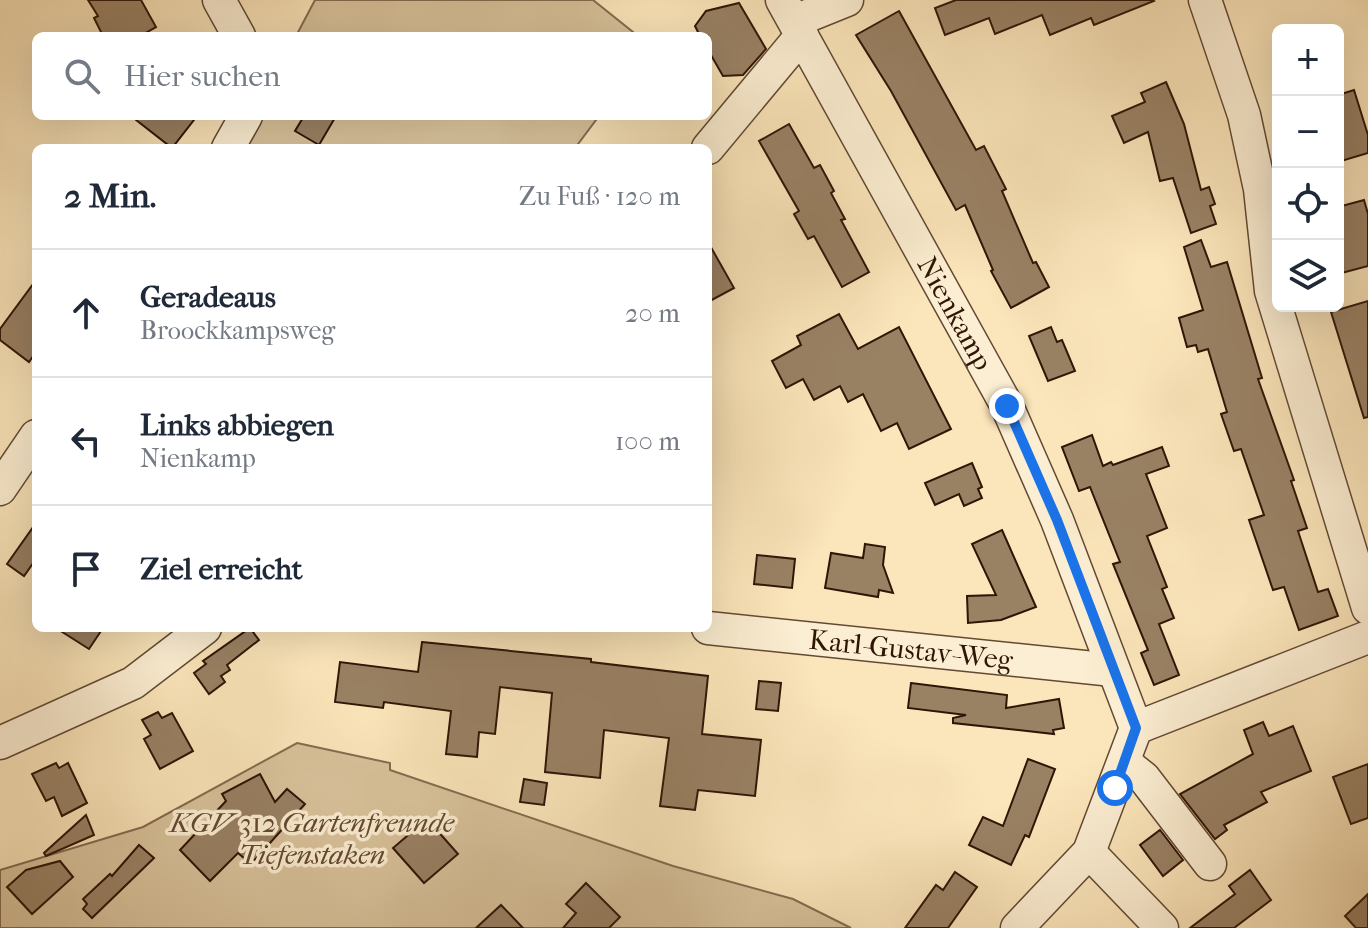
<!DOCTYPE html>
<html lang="de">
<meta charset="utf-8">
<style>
body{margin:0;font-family:"IM FELL French Canon",serif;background:#f2f2f3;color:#1f2937}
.controls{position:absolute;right:24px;top:24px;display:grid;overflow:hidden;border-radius:12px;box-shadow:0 8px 32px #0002}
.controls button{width:72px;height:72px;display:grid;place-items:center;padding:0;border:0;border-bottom:2px solid #e0e1e3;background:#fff;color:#1f2937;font:40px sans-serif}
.stop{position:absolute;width:24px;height:24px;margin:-18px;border:6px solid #1a73e8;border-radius:50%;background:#fff}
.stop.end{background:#1a73e8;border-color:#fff;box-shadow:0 2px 8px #0008}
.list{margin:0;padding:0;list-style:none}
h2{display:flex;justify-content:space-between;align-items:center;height:104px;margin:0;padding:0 32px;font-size:34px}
h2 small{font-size:26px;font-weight:400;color:#747a83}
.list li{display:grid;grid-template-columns:52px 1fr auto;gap:24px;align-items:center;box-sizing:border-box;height:128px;padding:0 32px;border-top:2px solid #e0e1e3}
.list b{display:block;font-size:30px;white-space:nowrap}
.list p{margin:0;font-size:26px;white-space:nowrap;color:#747a83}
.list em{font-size:26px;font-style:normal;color:#747a83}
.icon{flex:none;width:44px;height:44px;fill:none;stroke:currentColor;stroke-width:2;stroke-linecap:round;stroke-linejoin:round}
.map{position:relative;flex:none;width:1368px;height:928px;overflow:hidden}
.search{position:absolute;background:#fff;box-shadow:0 8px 32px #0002;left:32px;top:32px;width:680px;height:88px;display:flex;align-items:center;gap:20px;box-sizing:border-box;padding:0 28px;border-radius:12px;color:#747a83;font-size:30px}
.panel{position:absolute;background:#fff;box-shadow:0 8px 32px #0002;left:32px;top:144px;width:680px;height:488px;border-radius:12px}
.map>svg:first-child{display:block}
</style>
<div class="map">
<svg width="1368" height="928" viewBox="0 0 1368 928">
<rect width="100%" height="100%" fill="#fbe5ba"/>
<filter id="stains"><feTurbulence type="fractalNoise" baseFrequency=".0025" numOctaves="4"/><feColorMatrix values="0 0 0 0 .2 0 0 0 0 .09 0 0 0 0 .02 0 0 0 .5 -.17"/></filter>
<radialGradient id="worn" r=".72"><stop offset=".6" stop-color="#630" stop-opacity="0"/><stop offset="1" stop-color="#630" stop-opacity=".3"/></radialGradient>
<g fill="#d8c29b" stroke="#846c50" stroke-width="2">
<polygon points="315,0 593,0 638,36 296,36"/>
<polygon points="261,116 599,116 575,148 247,148"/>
<polygon points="297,743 390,763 390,770 673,866 793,899 851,928 0,928 0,870 143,827"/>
</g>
<g fill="#998164" stroke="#2f1506" stroke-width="2">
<polygon points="88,0 141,0 156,27 140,36 103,36 94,18 98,16"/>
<polygon points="956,0 1153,0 1154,1 1094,25 1091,18 1050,35 1042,15 995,34 989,18 945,35 935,8"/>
<polygon points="739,3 766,49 743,75 723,76 708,50 708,36 700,36 695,26 706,11"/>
<polygon points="899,11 976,150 984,146 1006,189 1002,191 1033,263 1036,262 1049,287 1011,308 991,271 993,270 965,205 956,210 891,91 856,35"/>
<polygon points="1166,82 1184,124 1201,190 1209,187 1215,204 1210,206 1216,224 1191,233 1173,178 1160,181 1148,132 1124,143 1112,116 1145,102 1141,93"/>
<polygon points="1354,90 1368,135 1368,153 1338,162 1338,95"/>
<polygon points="131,116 197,116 172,148"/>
<polygon points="304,116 336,116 319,145 295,131"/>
<polygon points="789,124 814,168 820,165 834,191 831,193 845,219 841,220 869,272 842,287 814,236 808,239 794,214 799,211 759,141"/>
<polygon points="1364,200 1368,214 1368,266 1338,274 1338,207"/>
<polygon points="1201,240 1211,267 1227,262 1262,378 1258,379 1294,480 1291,481 1307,528 1298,531 1318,592 1328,589 1338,616 1299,630 1284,587 1273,590 1249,520 1264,515 1241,449 1234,451 1221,414 1227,412 1208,349 1198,352 1196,345 1187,347 1179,318 1203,310 1184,247"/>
<polygon points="708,242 734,288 708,302"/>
<polygon points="36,280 36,352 29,362 0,340 0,329"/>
<polygon points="1368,301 1368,417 1364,418 1331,312"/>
<polygon points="839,314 858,349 899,327 951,429 909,449 897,423 881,431 863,394 848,402 840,386 814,400 803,379 786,388 772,361 801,345 797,336"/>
<polygon points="1051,327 1057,342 1062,340 1075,371 1048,381 1029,336"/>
<polygon points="1092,435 1103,466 1111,462 1113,465 1162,447 1169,466 1146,474 1167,528 1147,536 1167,587 1162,589 1174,618 1159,624 1179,675 1154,685 1141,653 1148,650 1113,564 1120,562 1090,487 1079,491 1062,447"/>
<polygon points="972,463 982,487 978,489 982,498 964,506 959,494 935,505 925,483"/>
<polygon points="36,523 36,559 24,576 7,564"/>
<polygon points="1002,530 1036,607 1001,620 968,623 967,596 996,595 972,544"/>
<polygon points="865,544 885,547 883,565 893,593 879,590 878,597 825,588 831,553 863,558"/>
<polygon points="757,555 795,559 792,588 754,584"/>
<polygon points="56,628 103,628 89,649"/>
<polygon points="250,628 259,640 227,665 230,670 221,676 225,682 209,694 194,673 206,664 203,661"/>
<polygon points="422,642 591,659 591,662 708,676 702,734 761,740 755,796 698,790 695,810 660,806 669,738 604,730 600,778 545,772 552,693 500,687 495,734 479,732 477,757 446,754 451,711 384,702 383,708 335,702 340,662 418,672"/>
<polygon points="759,681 781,683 778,711 756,709"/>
<polygon points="911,683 1007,695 1006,708 1059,699 1064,728 1053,730 1054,734 953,723 953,718 966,715 908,708"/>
<polygon points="158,712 162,718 172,713 193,751 160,769 144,739 151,735 142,720"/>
<polygon points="1263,722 1269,736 1293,726 1311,771 1261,792 1267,802 1224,825 1227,830 1215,839 1180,794 1253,754 1244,730"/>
<polygon points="1028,759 1055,769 1029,837 1025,835 1011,865 969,845 983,817 1003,826"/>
<polygon points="56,763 59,768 68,763 87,803 62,816 54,797 46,801 32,774"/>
<polygon points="1368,764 1368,818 1351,824 1333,777"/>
<polygon points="260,774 275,802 287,789 305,804 251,864 238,853 210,881 180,850 226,801 222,794"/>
<polygon points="524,779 547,783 544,805 520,802"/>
<polygon points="86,815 94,835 46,856 44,853"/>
<polygon points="427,819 458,854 424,883 393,848"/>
<polygon points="1160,830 1183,860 1163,876 1140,845"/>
<polygon points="139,845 154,858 92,918 83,909 87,904 83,899 110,874 112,876"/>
<polygon points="60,861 73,877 32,914 7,887 26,870"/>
<polygon points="1250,870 1271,900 1234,928 1190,928 1235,894 1229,886"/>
<polygon points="955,872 977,887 948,928 905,928 936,885 943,890"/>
<polygon points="586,883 620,917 609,928 563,928 576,913 566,904"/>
<polygon points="1368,894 1368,928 1356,928 1345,916"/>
<polygon points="501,905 523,928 476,928"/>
</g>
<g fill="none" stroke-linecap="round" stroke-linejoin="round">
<defs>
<g id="minor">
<polyline points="219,0 239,36"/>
<path id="s1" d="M782 0 1007 406 1057 520 1136 728"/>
<polyline points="1205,0 1244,115 1260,189 1271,291 1368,608"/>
<polyline points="795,21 847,0"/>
<polyline points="228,148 246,116"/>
<polyline points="708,148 802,35"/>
<polyline points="0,489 36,436"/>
<path id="s2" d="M708 628 1113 670"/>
<polyline points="0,743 133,683 205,628"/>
<polyline points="1124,762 1144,778 1210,864"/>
<polyline points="1089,852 1162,928"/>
<polyline points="1017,928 1089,852 1136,728 1368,637"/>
</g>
</defs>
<use href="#minor" stroke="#624933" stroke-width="35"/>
<use href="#minor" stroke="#fceed2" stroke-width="32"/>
</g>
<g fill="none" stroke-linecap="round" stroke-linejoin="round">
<polyline stroke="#1a73e8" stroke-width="10" points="1007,406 1057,520 1136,728 1115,788"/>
</g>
<g text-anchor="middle" stroke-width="7" stroke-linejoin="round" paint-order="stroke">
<g font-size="28" fill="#2f1506" stroke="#fceed2">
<text dy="10" stroke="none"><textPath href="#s1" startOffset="358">Nienkamp</textPath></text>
<text dy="10" stroke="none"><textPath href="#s2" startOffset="204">Karl-Gustav-Weg</textPath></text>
</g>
<g font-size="28" font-style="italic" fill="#624933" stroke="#fceed2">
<text x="312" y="832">KGV 312 Gartenfreunde<tspan x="312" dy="32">Tiefenstaken</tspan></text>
</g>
</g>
<rect width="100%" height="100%" filter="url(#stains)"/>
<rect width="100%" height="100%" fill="url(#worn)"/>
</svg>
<div class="controls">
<button>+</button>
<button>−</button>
<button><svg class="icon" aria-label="locate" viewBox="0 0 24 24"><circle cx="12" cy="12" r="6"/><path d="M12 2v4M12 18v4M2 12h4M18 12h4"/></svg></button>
<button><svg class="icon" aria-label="layers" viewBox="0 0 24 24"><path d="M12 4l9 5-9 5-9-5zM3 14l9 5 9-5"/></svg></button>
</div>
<div class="stop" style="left:1115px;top:788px"></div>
<div class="stop end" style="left:1007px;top:406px"></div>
<div class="search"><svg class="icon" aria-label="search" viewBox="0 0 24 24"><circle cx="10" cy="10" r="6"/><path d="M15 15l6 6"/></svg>Hier suchen</div>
<section class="panel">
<h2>2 Min.<small>Zu Fuß · 120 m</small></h2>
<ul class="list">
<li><svg class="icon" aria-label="ahead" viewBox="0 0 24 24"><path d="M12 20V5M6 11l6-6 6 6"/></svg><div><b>Geradeaus</b><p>Broockkampsweg</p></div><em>20 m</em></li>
<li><svg class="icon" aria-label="left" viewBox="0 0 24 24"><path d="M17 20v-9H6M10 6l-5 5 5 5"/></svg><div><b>Links abbiegen</b><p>Nienkamp</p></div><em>100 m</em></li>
<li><svg class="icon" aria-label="arrive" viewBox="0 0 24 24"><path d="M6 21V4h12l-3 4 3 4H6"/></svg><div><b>Ziel erreicht</b></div></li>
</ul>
</section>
</div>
